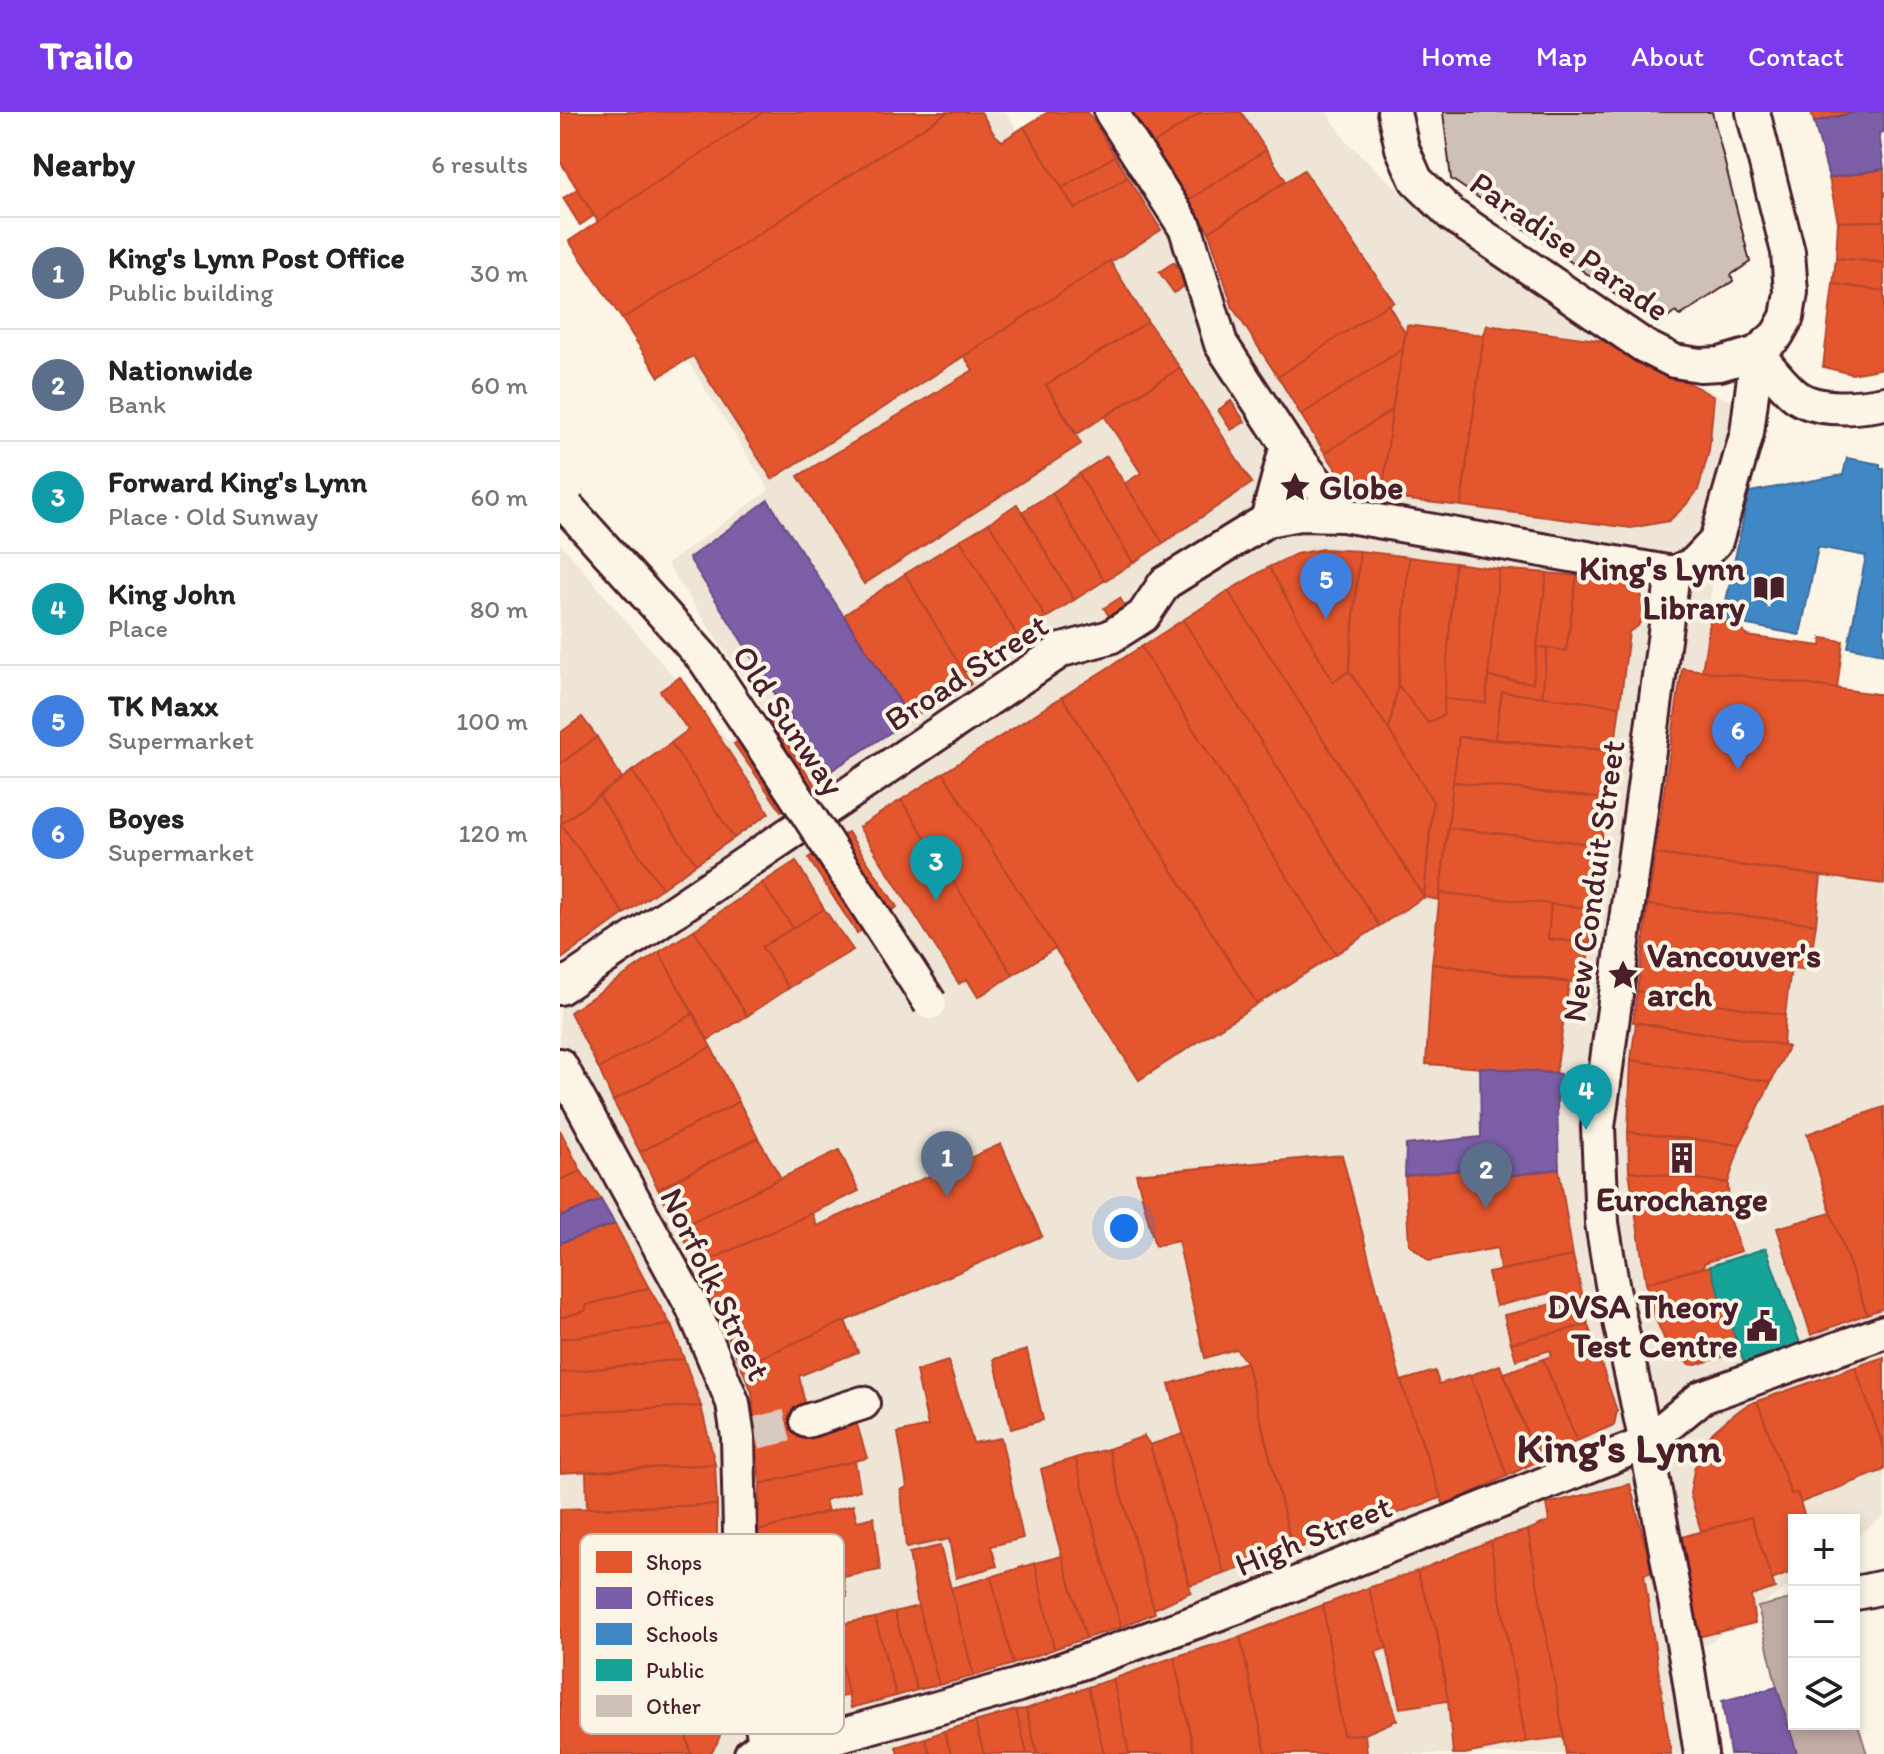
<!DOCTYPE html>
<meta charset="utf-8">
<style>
body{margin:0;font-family:Itim,sans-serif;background:#f6f6f6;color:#222}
.controls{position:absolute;right:24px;bottom:24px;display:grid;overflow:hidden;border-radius:0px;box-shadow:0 4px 12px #0003}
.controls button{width:72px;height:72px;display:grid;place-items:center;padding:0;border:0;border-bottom:2px solid #e0e0e0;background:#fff;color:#222;font:40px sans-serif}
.you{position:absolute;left:564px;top:1116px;width:28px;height:28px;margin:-20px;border:6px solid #fff;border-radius:50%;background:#1a73e8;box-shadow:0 0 0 12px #1a73e833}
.badge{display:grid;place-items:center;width:52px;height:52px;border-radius:50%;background:#7c3aed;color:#fff;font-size:26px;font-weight:700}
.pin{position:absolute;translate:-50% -66px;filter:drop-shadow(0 2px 4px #0008)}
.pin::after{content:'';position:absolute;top:42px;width:28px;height:24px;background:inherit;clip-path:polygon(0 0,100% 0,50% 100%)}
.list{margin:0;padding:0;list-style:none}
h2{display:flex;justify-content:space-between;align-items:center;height:104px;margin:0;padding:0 32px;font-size:34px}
h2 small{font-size:26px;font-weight:400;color:#767676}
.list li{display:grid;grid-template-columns:52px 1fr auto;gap:24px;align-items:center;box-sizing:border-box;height:112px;padding:0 32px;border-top:2px solid #e0e0e0}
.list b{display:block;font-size:30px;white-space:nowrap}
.list p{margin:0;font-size:26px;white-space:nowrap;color:#767676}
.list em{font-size:26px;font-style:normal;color:#767676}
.icon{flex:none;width:44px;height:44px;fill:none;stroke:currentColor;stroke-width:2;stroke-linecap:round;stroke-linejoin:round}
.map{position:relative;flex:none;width:1324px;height:1642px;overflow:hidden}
header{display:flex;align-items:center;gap:48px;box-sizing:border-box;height:112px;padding:0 40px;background:#7c3aed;color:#fff}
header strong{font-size:38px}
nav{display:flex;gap:44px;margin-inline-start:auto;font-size:28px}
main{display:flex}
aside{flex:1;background:#fff}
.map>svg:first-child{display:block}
</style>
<header>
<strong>Trailo</strong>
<nav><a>Home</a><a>Map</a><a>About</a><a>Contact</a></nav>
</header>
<main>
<aside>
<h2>Nearby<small>6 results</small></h2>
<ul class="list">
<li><span class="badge" style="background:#5c6f8a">1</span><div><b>King's Lynn Post Office</b><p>Public building</p></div><em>30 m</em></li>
<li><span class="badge" style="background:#5c6f8a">2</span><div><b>Nationwide</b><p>Bank</p></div><em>60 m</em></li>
<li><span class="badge" style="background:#0f9aa8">3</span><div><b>Forward King's Lynn</b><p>Place · Old Sunway</p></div><em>60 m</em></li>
<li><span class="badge" style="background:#0f9aa8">4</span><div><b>King John</b><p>Place</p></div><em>80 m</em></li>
<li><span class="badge" style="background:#3f7fe0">5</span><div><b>TK Maxx</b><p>Supermarket</p></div><em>100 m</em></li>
<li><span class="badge" style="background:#3f7fe0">6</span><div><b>Boyes</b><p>Supermarket</p></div><em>120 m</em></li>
</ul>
</aside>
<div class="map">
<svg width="1324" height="1642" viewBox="0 0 1324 1642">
<rect width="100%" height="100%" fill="#fcf5e5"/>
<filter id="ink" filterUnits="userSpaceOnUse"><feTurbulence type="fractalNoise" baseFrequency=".0125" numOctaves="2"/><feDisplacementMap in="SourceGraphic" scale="16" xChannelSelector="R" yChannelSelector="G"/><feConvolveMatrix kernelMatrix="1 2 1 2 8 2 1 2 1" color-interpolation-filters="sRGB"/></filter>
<g filter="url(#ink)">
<polygon fill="#eee5d7" points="203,0 445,0 461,23 496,0 767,0 787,30 889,125 1069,240 1181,294 1150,488 1151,502 1162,508 1176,511 1187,524 1260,534 1262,526 1283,529 1277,577 1324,583 1324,1404 1294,1426 1294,1408 1234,1408 1234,1470 1138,1539 1138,1642 0,1642 0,431 169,630 208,604 107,452 209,378 125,245"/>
<polygon fill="#c0aca5" stroke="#917474" stroke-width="2" points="1234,1486 1234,1612 1294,1612 1294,1600 1307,1642 1237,1642 1217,1576 1198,1495"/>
<g fill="#e4572e" stroke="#b6462d" stroke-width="2">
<polygon points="0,0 388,0 163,145 108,63 38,110 35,103 20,113 3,86 18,77 0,49"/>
<polygon points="0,0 388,0 163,145 108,63 38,110 0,49"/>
<polygon points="203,0 388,0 163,145 62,207 9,129"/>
<polygon points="388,0 421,0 434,22 442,29 464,15 515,97 568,65 601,118 212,367 133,244 99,265 62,207 163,145"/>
<polygon points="488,0 528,0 555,44 502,76 464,15"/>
<polygon points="572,0 642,0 593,32"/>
<polygon points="642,0 681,0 706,38 629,88 593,32"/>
<polygon points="1251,0 1296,0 1254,10"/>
<polygon points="706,38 726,69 649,120 629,88"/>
<polygon points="555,44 568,65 515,97 502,76"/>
<polygon points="1324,57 1324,109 1278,110 1269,66"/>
<polygon points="744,58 834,190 718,265 673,196 649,120"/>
<polygon points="1324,109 1324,151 1276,146 1278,110"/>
<polygon points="1276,146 1324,151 1324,179 1273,172"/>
<polygon points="550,149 588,210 486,273 521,332 304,472 238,364 413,258 404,244"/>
<polygon points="614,150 629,171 614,181 599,160"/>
<polygon points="1273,172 1324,179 1324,256 1292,262 1263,255"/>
<polygon points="828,192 845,221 843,237 741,303 718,265"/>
<polygon points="588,210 620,256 517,322 486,273"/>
<polygon points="847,213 924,223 901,394 822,385 832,298"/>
<polygon points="927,213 1058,231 1154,285 1149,339 1138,378 1125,394 1109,409 1071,416 901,394 924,223"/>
<polygon points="843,237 832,298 765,341 741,303"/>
<polygon points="620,256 692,371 603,431 564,372 581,361 545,305"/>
<polygon points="671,289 685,310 671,318 658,298"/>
<polygon points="832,298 822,385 801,381 786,371 765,341"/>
<polygon points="547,344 603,431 573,451 519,362"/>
<polygon points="519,362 573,451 544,469 492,381"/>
<polygon points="492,381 544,469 514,488 462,400"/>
<polygon points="457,392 514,488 486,506 429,411"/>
<polygon points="429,411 486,506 458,525 400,428"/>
<polygon points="400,428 458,525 403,561 345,462"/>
<polygon points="763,437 800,439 789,559 773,570 709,455 736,442"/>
<polygon points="800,439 849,445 838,573 829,618 789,559"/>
<polygon points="849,445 895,451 884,603 868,611 838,573"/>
<polygon points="895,451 939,457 926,591 884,587"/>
<polygon points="709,455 773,570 789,559 829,618 873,689 864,785 668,479"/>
<polygon points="939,457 987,461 973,571 928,565"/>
<polygon points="987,461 1017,464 1006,539 977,535"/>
<polygon points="345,462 411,572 381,593 377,589 351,607 284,503"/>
<polygon points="1017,464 1066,470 1078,478 1082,485 1083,504 1078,514 1069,520 1060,594 982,585 987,536 1006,539"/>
<polygon points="668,479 864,785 819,814 623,508"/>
<polygon points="560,486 569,502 553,511 544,496"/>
<polygon points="1151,503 1162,508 1176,511 1187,524 1261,534 1262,526 1283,529 1277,577 1142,559"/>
<polygon points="623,508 819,814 776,842 581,535"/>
<polygon points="581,535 776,842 697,892 502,585"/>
<polygon points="977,535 987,536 982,585 942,580 935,627 899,625 879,788 864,785 873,689 829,618 838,573 868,611 884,603 884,587 926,591 928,565 973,571"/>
<polygon points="1122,556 1324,583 1324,772 1095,742"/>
<polygon points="120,565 209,701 174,726 111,631 128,618 100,579"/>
<polygon points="942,580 1060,594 1054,639 935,627"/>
<polygon points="502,585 697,892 579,968 383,661"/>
<polygon points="22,605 37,625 0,652 0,621"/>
<polygon points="211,607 257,676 221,699 174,632"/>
<polygon points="37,625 62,666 1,712 0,652"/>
<polygon points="899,625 1054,639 1046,687 893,670"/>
<polygon points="111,631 174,726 136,752 72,659"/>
<polygon points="72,659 136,752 102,776 39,684"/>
<polygon points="383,661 495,836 453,863 341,688"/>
<polygon points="893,670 1046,687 1041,733 888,716"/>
<polygon points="39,684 102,776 64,802 1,712"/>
<polygon points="341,688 453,863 418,885 407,867 399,872 299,715"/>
<polygon points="1,712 64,802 0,848 0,713"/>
<polygon points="888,716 1041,733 1034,797 880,781"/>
<polygon points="288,720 337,795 297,821 248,746"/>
<polygon points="1095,742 1261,764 1256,812 1088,793"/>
<polygon points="236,749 264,797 233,816 202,771"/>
<polygon points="202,771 233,816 202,835 229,876 187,904 134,818"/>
<polygon points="880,781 991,792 988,827 1030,831 1026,872 872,852"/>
<polygon points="991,792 1034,797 1030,831 988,827"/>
<polygon points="1088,793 1256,812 1249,858 1083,837"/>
<polygon points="264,797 293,838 229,876 202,835"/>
<polygon points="134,818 187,904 148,928 99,840"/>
<polygon points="1083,837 1231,855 1225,903 1077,879"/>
<polygon points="99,840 133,902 39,957 10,900"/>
<polygon points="872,852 1009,871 996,961 866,952"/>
<polygon points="1077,879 1225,903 1223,933 1073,910"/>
<polygon points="133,902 151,935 53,989 39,957"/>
<polygon points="1076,911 1223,933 1228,935 1211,970 1071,948"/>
<polygon points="151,935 179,990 80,1040 53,989"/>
<polygon points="1071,948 1211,970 1180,1033 1068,1020"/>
<polygon points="179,990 198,1026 98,1077 80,1040"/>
<polygon points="1324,995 1324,1196 1307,1202 1271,1101 1247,1022"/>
<polygon points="0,1018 21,1059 0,1068"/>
<polygon points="1068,1020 1180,1033 1168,1071 1069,1059"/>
<polygon points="198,1026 221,1066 119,1116 98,1077"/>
<polygon points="441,1032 482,1124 181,1254 137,1154 252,1101 257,1114"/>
<polygon points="279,1038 299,1079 137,1154 119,1116"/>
<polygon points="782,1043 841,1269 881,1386 733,1438 686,1250 676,1237 645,1246 618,1129 595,1134 576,1062"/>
<polygon points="937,1054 939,1065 999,1057 1013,1144 940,1158 937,1136 869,1149 849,1132 845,1064"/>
<polygon points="21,1059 41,1088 0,1105 0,1068"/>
<polygon points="1069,1059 1168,1071 1169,1107 1181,1139 1144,1151 1144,1155 1086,1171"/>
<polygon points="1271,1101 1307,1202 1251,1223 1217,1116"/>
<polygon points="55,1112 89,1176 27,1193 25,1199 0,1206 0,1131"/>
<polygon points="1013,1144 1023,1185 992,1191 990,1181 936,1194 928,1161"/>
<polygon points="1150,1154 1181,1239 1136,1253 1129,1252 1118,1245 1107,1233 1094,1203 1086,1171"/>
<polygon points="89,1176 111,1213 0,1227 0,1206 25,1199 27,1193"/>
<polygon points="1023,1185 1028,1213 951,1231 944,1203"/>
<polygon points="285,1209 298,1240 239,1264 247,1302 195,1315 192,1280 181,1254"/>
<polygon points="111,1213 124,1247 0,1261 0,1227"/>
<polygon points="1028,1213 1057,1299 1054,1313 1017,1329 983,1247 991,1244 991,1238 956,1248 951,1231"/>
<polygon points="467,1238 483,1308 451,1317 434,1247"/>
<polygon points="1324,1245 1324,1337 1295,1255"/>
<polygon points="124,1247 141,1294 0,1301 0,1261"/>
<polygon points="983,1247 1017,1329 978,1349 944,1261"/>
<polygon points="388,1249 413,1331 441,1326 463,1426 431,1434 437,1454 396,1466 389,1427 346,1436 341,1378 347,1375 338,1321 368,1314 356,1259"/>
<polygon points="686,1250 733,1438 664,1462 609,1272"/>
<polygon points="940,1253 978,1349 947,1364 910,1263"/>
<polygon points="1295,1255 1324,1337 1324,1358 1240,1391 1237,1381 1231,1382 1197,1289"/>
<polygon points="875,1259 879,1272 910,1263 947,1364 884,1394 841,1269"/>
<polygon points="1197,1289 1231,1382 1237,1381 1246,1408 1234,1408 1234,1459 1212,1468 1191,1405 1141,1419 1130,1382 1134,1358 1141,1337 1153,1320 1168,1307 1185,1294"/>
<polygon points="141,1294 155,1352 0,1361 0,1301"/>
<polygon points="247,1302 295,1306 307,1346 200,1372 195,1315"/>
<polygon points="623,1322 664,1462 630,1473 590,1333"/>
<polygon points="584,1324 590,1333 631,1480 594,1497 548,1337"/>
<polygon points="548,1337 595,1501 561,1515 515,1346"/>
<polygon points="515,1346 561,1515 526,1526 495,1420 481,1357"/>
<polygon points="295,1349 300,1378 265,1388 268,1399 198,1419 200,1372"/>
<polygon points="155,1352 157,1393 27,1396 26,1360"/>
<polygon points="1070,1372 1092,1460 1084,1463 1111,1642 1006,1642 968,1418 989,1409 986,1392"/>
<polygon points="157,1393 157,1491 162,1534 116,1538 123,1571 113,1573 131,1642 0,1642 0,1397"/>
<polygon points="293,1393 297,1409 314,1405 320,1458 283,1465 280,1451 201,1465 198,1419"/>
<polygon points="1191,1405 1215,1476 1191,1484 1195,1511 1138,1525 1115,1427"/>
<polygon points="968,1418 1004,1625 966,1630 930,1429"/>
<polygon points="930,1429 966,1630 905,1642 893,1642 888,1589 877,1520 857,1459"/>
<polygon points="380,1434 414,1564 379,1573 358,1494 349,1441"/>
<polygon points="502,1444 526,1526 494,1537 475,1451"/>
<polygon points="280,1451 287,1485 204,1496 201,1465"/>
<polygon points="475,1451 494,1537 453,1552 431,1465"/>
<polygon points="857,1459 877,1520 888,1589 840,1596 827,1536 808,1476"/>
<polygon points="431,1465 453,1552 414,1564 391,1476"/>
<polygon points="808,1476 827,1536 816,1540 837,1608 805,1622 783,1623 763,1493"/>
<polygon points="251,1489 253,1515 274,1513 290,1583 247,1593 237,1593 228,1588 221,1581 213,1563 204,1496"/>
<polygon points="763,1493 783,1623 805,1622 807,1642 706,1642 680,1525"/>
<polygon points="358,1494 379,1573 357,1578 334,1500"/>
<polygon points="334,1500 357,1578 336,1584 315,1506"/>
<polygon points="315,1506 336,1584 291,1596 274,1513"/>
<polygon points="680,1525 706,1642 634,1642 614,1545"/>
<polygon points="162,1534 167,1566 168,1603 157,1631 150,1642 131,1642 113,1573 123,1571 116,1538"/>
<polygon points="614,1545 634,1642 569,1642 553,1567"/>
<polygon points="553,1567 569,1642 544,1642 528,1575"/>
<polygon points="528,1575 544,1642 477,1642 466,1597"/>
<polygon points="466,1597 477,1642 467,1642 456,1598"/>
<polygon points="456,1598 467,1642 424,1642 415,1610"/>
<polygon points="415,1610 424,1642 391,1642 384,1619"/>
<polygon points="384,1619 391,1642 370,1642 365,1626"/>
<polygon points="365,1626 370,1642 338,1642 336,1635"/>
</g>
<g fill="#7b5ea7" stroke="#6c4b82" stroke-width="2">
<polygon points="1296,0 1324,0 1324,20 1319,21 1324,57 1269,66 1254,10"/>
<polygon points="208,388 351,607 266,662 129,446"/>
<polygon points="920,955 1000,962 997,991 999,1057 939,1065 937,1054 845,1064 846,1033 921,1025"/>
<polygon points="41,1088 55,1112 0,1131 0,1105"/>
<polygon points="1217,1575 1237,1642 1170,1642 1162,1589"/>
</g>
<polygon fill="#3f88c5" stroke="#426897" stroke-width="2" points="1287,346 1320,352 1320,357 1324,357 1324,542 1288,535 1306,444 1258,435 1240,523 1162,508 1189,380 1283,363"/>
<polygon fill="#17a398" stroke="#267b77" stroke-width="2" points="1206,1136 1240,1231 1184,1251 1150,1154"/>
<polygon fill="#cfc0b7" stroke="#4a1f2b" stroke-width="2" points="883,0 1152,0 1190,150 1171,163 1173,169 1120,204 1115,200 1098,214 981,128 891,67"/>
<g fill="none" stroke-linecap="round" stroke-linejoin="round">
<polyline stroke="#d8cac0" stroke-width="32" stroke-dasharray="32 16" stroke-linecap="butt" points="196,1321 247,1309"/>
<defs>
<g id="street">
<polyline points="551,0 626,117 661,232 727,333 783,403"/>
<polyline points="834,0 842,36 856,68 892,103 1084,234 1114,249 1140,253 1160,252 1197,241 1217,223 1227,205 1231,180 1228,140 1193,0"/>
<path d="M1197 241C1209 255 1222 273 1236 284 1257 300 1300 296 1324 291"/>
<polyline points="707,408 727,333"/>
<polyline points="0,876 502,538 550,525 583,504 605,471 707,408 739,402 783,403 1113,461"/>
<polyline points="0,953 133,1196 173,1291 178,1325 181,1465 194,1567 205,1631"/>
<polyline points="247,1309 303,1291"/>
<polyline points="1296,1481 1324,1475"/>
<polyline points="191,1642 205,1631 259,1629 456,1574 677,1495 1086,1331 1142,1285 1324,1220"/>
<polyline points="1141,1642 1128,1558 1086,1331 1052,1172 1042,1111 1038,1015 1113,461 1134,452 1156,429 1187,321 1197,241"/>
</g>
</defs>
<use href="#street" stroke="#4a1f2b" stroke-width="38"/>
<use href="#street" stroke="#fcf5e5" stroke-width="32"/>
<defs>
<polyline id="street-bridge" points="8,396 145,548 234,681 370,891"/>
</defs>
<use href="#street-bridge" stroke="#4a1f2b" stroke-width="38" stroke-linecap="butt"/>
<use href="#street-bridge" stroke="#fcf5e5" stroke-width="32"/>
</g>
</g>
<defs>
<symbol id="sight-bare" viewBox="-9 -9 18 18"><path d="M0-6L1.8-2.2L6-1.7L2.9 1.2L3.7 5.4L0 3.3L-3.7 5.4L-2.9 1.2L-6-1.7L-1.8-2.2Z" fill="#4a1f2b" stroke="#fcf5e5" stroke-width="2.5" paint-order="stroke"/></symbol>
<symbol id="library-bare" viewBox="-9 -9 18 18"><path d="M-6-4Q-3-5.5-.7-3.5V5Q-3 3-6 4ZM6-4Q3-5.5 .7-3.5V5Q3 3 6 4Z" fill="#4a1f2b" stroke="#fcf5e5" stroke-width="2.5" paint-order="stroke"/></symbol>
<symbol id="building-bare" viewBox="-9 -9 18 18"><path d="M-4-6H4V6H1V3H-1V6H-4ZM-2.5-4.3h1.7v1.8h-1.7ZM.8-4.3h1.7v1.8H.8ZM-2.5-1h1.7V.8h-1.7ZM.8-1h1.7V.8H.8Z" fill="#4a1f2b" stroke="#fcf5e5" stroke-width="2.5" paint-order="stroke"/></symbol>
<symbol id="civic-bare" viewBox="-9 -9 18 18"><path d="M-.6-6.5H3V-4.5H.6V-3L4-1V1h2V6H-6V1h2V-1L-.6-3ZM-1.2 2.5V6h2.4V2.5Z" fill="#4a1f2b" stroke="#fcf5e5" stroke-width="2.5" paint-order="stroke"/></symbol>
</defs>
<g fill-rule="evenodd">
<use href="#sight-bare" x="713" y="353" width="44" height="44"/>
<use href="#library-bare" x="1187" y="454" width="44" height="44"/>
<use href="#sight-bare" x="1041" y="841" width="44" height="44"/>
<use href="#building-bare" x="1100" y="1024" width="44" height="44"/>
<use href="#civic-bare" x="1180" y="1192" width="44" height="44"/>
</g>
<g text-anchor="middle" stroke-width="8" stroke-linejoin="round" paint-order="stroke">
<g font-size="34" fill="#4a1f2b" stroke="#fcf5e5">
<text transform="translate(1010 134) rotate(35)" y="12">Paradise Parade</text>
<text transform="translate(406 560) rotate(-33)" y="12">Broad Street</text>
<text transform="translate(229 608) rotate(56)" y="12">Old Sunway</text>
<text transform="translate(1033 769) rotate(-82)" y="12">New Conduit Street</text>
<text transform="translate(156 1172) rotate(64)" y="12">Norfolk Street</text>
<text transform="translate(753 1423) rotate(-22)" y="12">High Street</text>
</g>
<g font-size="34" font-weight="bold" fill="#4a1f2b" stroke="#fcf5e5" text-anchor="start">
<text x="759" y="387">Globe</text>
<text x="1185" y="468" text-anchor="end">King's Lynn<tspan x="1185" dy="39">Library</tspan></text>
<text x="1087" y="855">Vancouver's<tspan x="1087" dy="39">arch</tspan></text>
<text x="1122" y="1099" text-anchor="middle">Eurochange</text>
<text x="1178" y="1206" text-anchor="end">DVSA Theory<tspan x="1178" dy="39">Test Centre</tspan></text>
</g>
<g font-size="42" font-weight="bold" fill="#4a1f2b" stroke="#fcf5e5">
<text x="1059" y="1350">King's Lynn</text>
</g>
</g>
<rect x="20" y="1422" width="264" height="200" rx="12" fill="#fcf5e5" stroke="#c7b5ad" stroke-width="2"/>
<rect x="36" y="1439" width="36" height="22" fill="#e4572e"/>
<rect x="36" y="1475" width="36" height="22" fill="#7b5ea7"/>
<rect x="36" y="1511" width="36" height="22" fill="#3f88c5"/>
<rect x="36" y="1547" width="36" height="22" fill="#17a398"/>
<rect x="36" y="1583" width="36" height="22" fill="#cfc0b7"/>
<g font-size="22" fill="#4a1f2b">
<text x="86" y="1458">Shops</text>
<text x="86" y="1494">Offices</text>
<text x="86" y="1530">Schools</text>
<text x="86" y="1566">Public</text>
<text x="86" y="1602">Other</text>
</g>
</svg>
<div class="controls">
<button>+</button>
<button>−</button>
<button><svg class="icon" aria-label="layers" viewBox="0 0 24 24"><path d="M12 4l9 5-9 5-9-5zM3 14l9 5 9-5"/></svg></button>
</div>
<div class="you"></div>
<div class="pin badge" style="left:387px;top:1085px;background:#5c6f8a">1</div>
<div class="pin badge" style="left:926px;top:1097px;background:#5c6f8a">2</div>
<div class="pin badge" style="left:376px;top:789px;background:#0f9aa8">3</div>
<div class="pin badge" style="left:1026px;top:1018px;background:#0f9aa8">4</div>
<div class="pin badge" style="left:766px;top:507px;background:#3f7fe0">5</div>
<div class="pin badge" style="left:1178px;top:658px;background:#3f7fe0">6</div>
</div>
</main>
